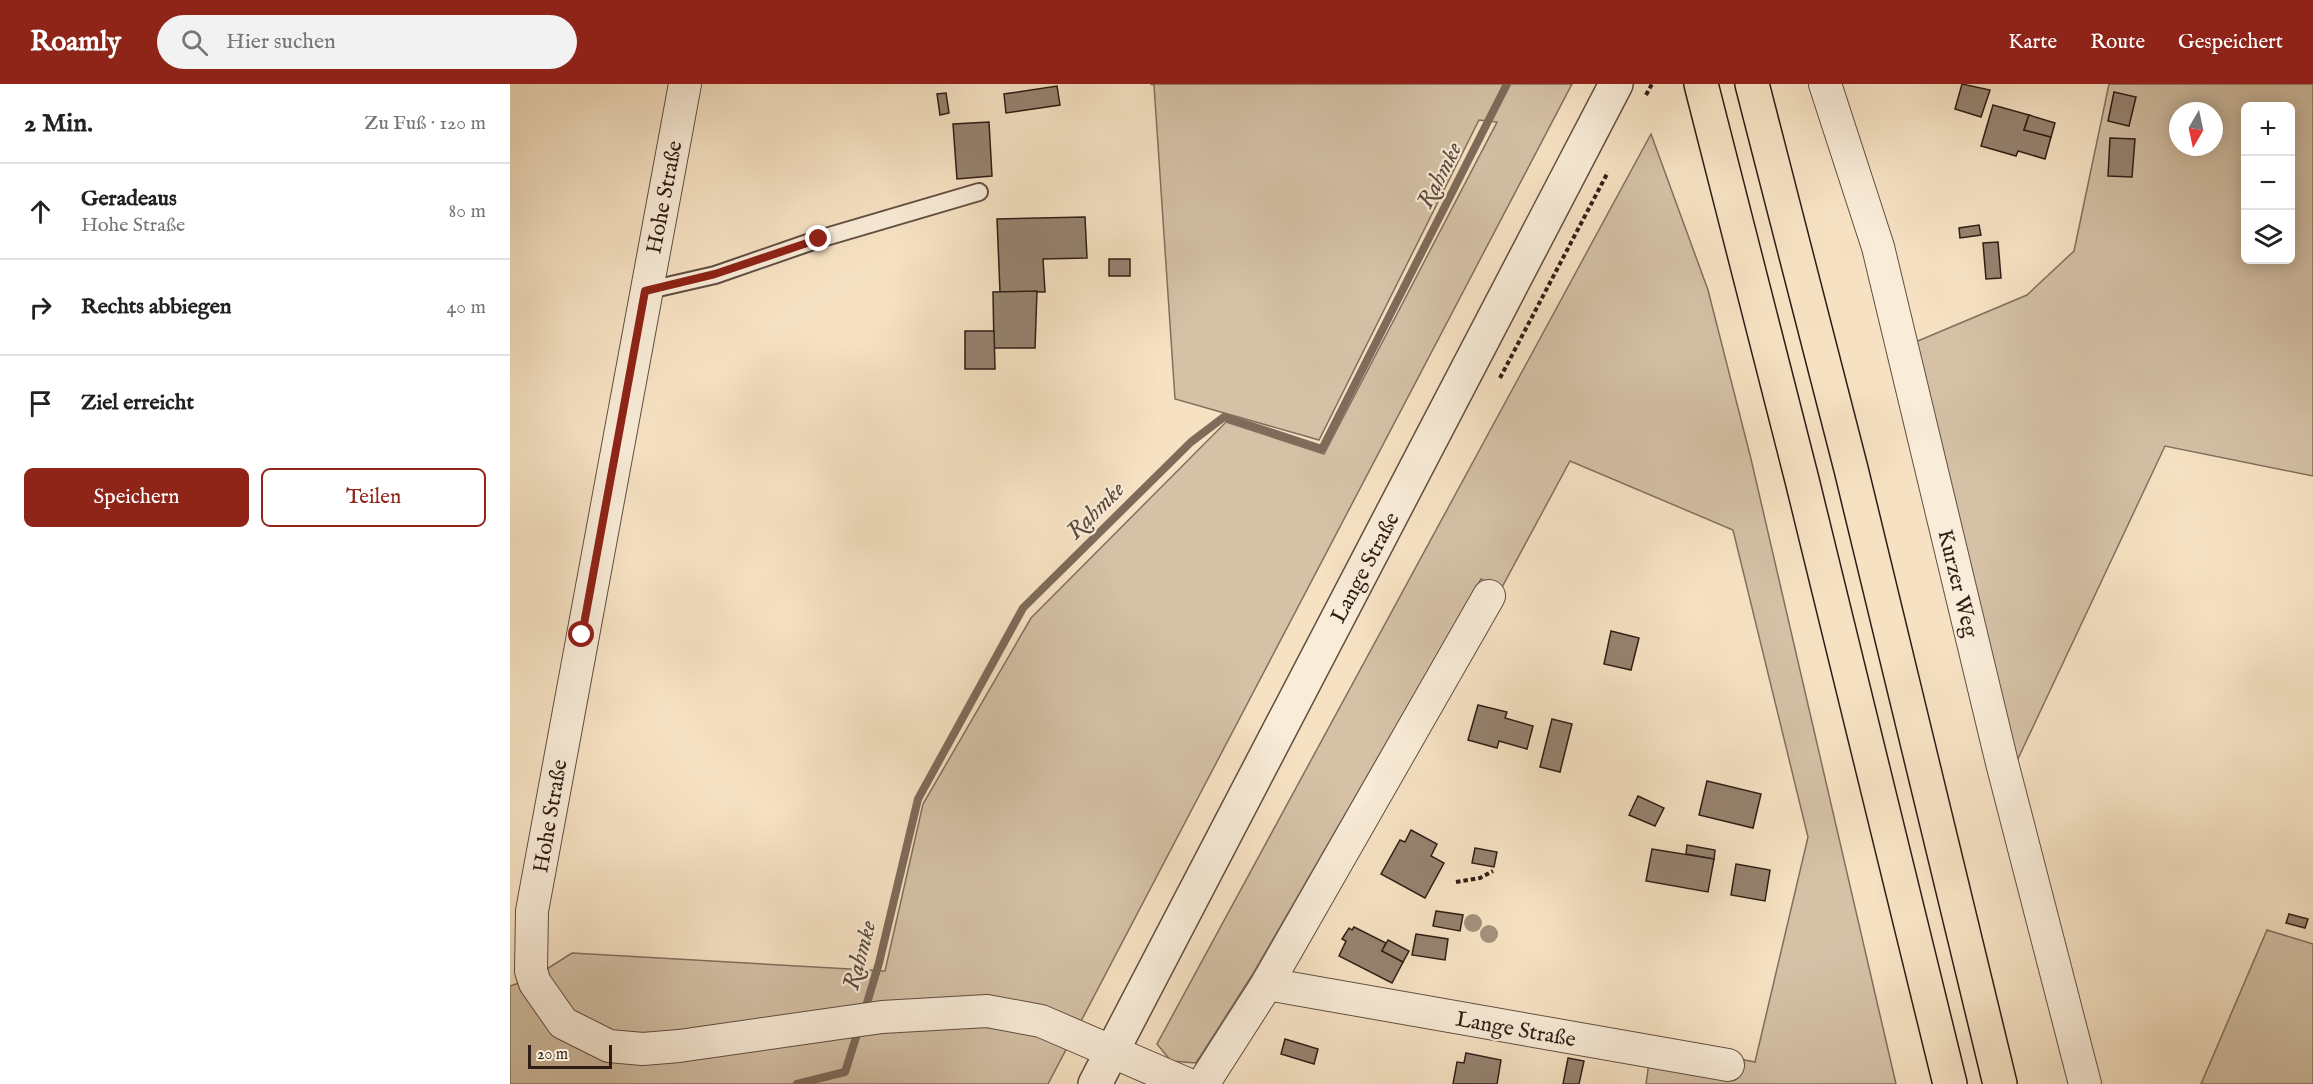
<!DOCTYPE html>
<html lang="de">
<meta charset="utf-8">
<style>
body{margin:0;font-family:"IM FELL English",serif;background:#f2f2f2;color:#222}
.controls{position:absolute;right:18px;top:18px;display:grid;overflow:hidden;border-radius:9px;box-shadow:0 3px 15px #0003}
.controls button{width:54px;height:54px;display:grid;place-items:center;padding:0;border:0;border-bottom:2px solid #e0e0e0;background:#fff;color:#222;font:30px sans-serif}
.compass{position:absolute;left:1659px;top:18px;width:54px;height:54px;border-radius:50%;background:#fff;box-shadow:0 3px 15px #0003;rotate:189deg}
.scale{position:absolute;left:18px;bottom:15px;width:84px;box-sizing:border-box;padding-left:6px;border:3px solid #2f1d16;border-top:0;font-size:16px;line-height:21px;white-space:nowrap;color:#2f1d16;-webkit-text-stroke:4px #f9ecd8;paint-order:stroke}
.stop{position:absolute;width:18px;height:18px;margin:-14px;border:4px solid #8f2418;border-radius:50%;background:#fff}
.stop.end{background:#8f2418;border-color:#fff;box-shadow:0 2px 6px #0008}
.list{margin:0;padding:0;list-style:none}
h2{display:flex;justify-content:space-between;align-items:center;height:78px;margin:0;padding:0 24px;font-size:26px}
h2 small{font-size:20px;font-weight:400;color:#767676}
.list li{display:grid;grid-template-columns:39px 1fr auto;gap:18px;align-items:center;box-sizing:border-box;height:96px;padding:0 24px;border-top:2px solid #e0e0e0}
.list b{display:block;font-size:22px;white-space:nowrap}
.list p{margin:0;font-size:20px;white-space:nowrap;color:#767676}
.list em{font-size:20px;font-style:normal;color:#767676}
.actions{display:flex;gap:12px;padding:18px 24px}
.actions a{flex:1;padding:14px 0;border:2px solid #8f2418;border-radius:9px;text-align:center;font-size:21px;color:#8f2418}
.actions .main{background:#8f2418;color:#fff}
.icon{flex:none;width:33px;height:33px;fill:none;stroke:currentColor;stroke-width:2;stroke-linecap:round;stroke-linejoin:round}
.map{position:relative;flex:none;width:1803px;height:1000px;overflow:hidden}
header{display:flex;align-items:center;gap:36px;box-sizing:border-box;height:84px;padding:0 30px;background:#8f2418;color:#fff}
header strong{font-size:28px}
nav{display:flex;gap:33px;margin-inline-start:auto;font-size:21px}
.search{width:420px;height:54px;background:#f2f2f2;display:flex;align-items:center;gap:15px;box-sizing:border-box;padding:0 21px;border-radius:33px;color:#767676;font-size:22px}
main{display:flex}
aside{flex:1;background:#fff}
.map>svg:first-child{display:block}
</style>
<header>
<strong>Roamly</strong>
<div class="search"><svg class="icon" aria-label="search" viewBox="0 0 24 24"><circle cx="10" cy="10" r="6"/><path d="M15 15l6 6"/></svg>Hier suchen</div>
<nav><a>Karte</a><a>Route</a><a>Gespeichert</a></nav>
</header>
<main>
<aside>
<h2>2 Min.<small>Zu Fuß · 120 m</small></h2>
<ul class="list">
<li><svg class="icon" aria-label="ahead" viewBox="0 0 24 24"><path d="M12 20V5M6 11l6-6 6 6"/></svg><div><b>Geradeaus</b><p>Hohe Straße</p></div><em>80 m</em></li>
<li><svg class="icon" aria-label="right" viewBox="0 0 24 24"><path d="M7 20v-9h11M14 6l5 5-5 5"/></svg><div><b>Rechts abbiegen</b></div><em>40 m</em></li>
<li><svg class="icon" aria-label="arrive" viewBox="0 0 24 24"><path d="M6 21V4h12l-3 4 3 4H6"/></svg><div><b>Ziel erreicht</b></div></li>
</ul>
<div class="actions"><a class="main">Speichern</a><a>Teilen</a></div>
</aside>
<div class="map">
<svg width="1803" height="1000" viewBox="0 0 1803 1000">
<rect width="100%" height="100%" fill="#f6e2c3"/>
<filter id="stains"><feTurbulence type="fractalNoise" baseFrequency=".00333" numOctaves="4"/><feColorMatrix values="0 0 0 0 .2 0 0 0 0 .09 0 0 0 0 .02 0 0 0 .5 -.17"/></filter>
<radialGradient id="worn" r=".72"><stop offset=".6" stop-color="#630" stop-opacity="0"/><stop offset="1" stop-color="#630" stop-opacity=".3"/></radialGradient>
<g fill="#d4c1a6" stroke="#826f5e" stroke-width="1.5" fill-rule="evenodd">
<polygon points="640,0 1062,0 538,1000 0,1000 0,902 21,895 62,869 375,887 413,720 521,534 716,338 814,370 987,38 969,36 809,356 665,315 644,1"/>
<path d="M1599 0H1803V392L1655 362 1506 679 1403 259 1517 211 1564 167ZM1736 22H1780V176H1736ZM1668 27H1704V63H1668Z"/>
<polygon points="1141,50 1198,206 1241,375 1386,1000 1136,1000 1142,957 1245,978 1298,753 1223,446 1060,377 991,505 971,495 744,888 686,979 661,977 647,960"/>
<polygon points="1757,846 1803,860 1803,1000 1691,1000"/>
</g>
<g fill="none" stroke-linecap="round" stroke-linejoin="round">
<g stroke="#7e6b5a" stroke-width="8">
<polyline points="354,929 369,879 408,715 513,524 681,358 714,333 812,365 997,0"/>
<polyline points="287,1000 335,988 349,944"/>
</g>
</g>
<g fill="#968370" stroke="#2f1d16" stroke-width="1.5">
<polygon points="1452,0 1480,6 1471,33 1445,25"/>
<polygon points="547,2 550,21 496,29 494,10"/>
<polygon points="1604,8 1626,13 1619,42 1598,37"/>
<polygon points="436,9 439,29 430,31 427,10"/>
<polygon points="1483,21 1519,31 1514,46 1541,53 1535,75 1508,67 1506,72 1471,62"/>
<polygon points="1519,31 1545,39 1541,53 1514,46"/>
<polygon points="479,38 482,92 447,95 443,40"/>
<polygon points="1600,54 1625,55 1622,93 1598,92"/>
<polygon points="575,133 577,174 533,175 535,208 490,208 487,135"/>
<polygon points="1469,141 1471,151 1450,154 1449,144"/>
<polygon points="1488,158 1491,194 1476,195 1473,159"/>
<rect x="599" y="175" width="21" height="17"/>
<polygon points="527,207 525,264 484,264 483,208"/>
<polygon points="455,247 484,247 485,285 455,285"/>
<polygon points="1101,547 1129,554 1121,586 1094,580"/>
<polygon points="968,621 997,628 995,634 1023,642 1017,665 989,657 987,664 958,656"/>
<polygon points="1042,635 1062,640 1050,688 1030,683"/>
<polygon points="1197,697 1251,710 1243,744 1189,731"/>
<polygon points="1128,712 1154,724 1145,742 1119,731"/>
<polygon points="901,746 927,760 921,772 934,779 915,814 871,790 890,756 895,758"/>
<polygon points="1177,761 1205,766 1204,775 1176,770"/>
<polygon points="965,764 987,768 984,783 962,779"/>
<polygon points="1142,765 1204,775 1198,808 1136,797"/>
<polygon points="1226,780 1260,786 1255,817 1221,811"/>
<polygon points="926,827 953,831 950,847 923,842"/>
<polygon points="1779,830 1798,835 1795,844 1776,839"/>
<polygon points="844,843 876,859 872,867 893,878 882,899 829,872 836,857 832,855 839,844 842,846"/>
<polygon points="906,850 938,855 935,876 902,871"/>
<polygon points="878,856 899,867 893,878 872,867"/>
<polygon points="775,955 808,965 804,980 771,970"/>
<polygon points="956,969 991,976 987,1000 943,1000 947,978 954,979"/>
<polygon points="1058,974 1074,977 1069,1000 1053,1000"/>
</g>
<g fill="none" stroke-linecap="round" stroke-linejoin="round">
<defs>
<polyline id="service" points="135,207 205,191 309,155 469,108"/>
<g id="minor">
<polyline points="175,0 22,827 21,887 25,899 53,939 99,962 133,965 169,962 372,933 477,927 531,937 677,1000"/>
<polyline points="1315,0 1368,163 1492,679 1575,1000"/>
<polyline points="757,900 1218,981"/>
<polyline points="693,1000 757,900 979,512"/>
</g>
<polyline id="tertiary" points="585,1000 1106,0"/>
<g id="motorway">
<polyline points="1191,0 1292,396 1440,1000"/>
<polyline points="1242,0 1341,385 1490,1000"/>
</g>
</defs>
<use href="#service" stroke="#614e41" stroke-width="20"/>
<use href="#minor" stroke="#614e41" stroke-width="34"/>
<use href="#tertiary" stroke="#614e41" stroke-width="36"/>
<use href="#motorway" stroke="#2f1d16" stroke-width="36"/>
<g stroke="#2f1d16" stroke-width="4" stroke-dasharray="4.5 3" stroke-linecap="butt">
<polyline points="1136,11 1142,0"/>
<polyline points="990,294 1098,88"/>
<polyline points="946,798 970,794 983,787"/>
</g>
<use href="#service" stroke="#f9ecd8" stroke-width="16"/>
<use href="#minor" stroke="#f9ecd8" stroke-width="32"/>
<use href="#tertiary" stroke="#f9ecd8" stroke-width="33"/>
<use href="#motorway" stroke="#f6e2c3" stroke-width="33"/>
</g>
<g fill="#a4917c">
<circle cx="963" cy="839" r="9"/>
<circle cx="979" cy="850" r="9"/>
</g>
<g fill="none" stroke-linecap="round" stroke-linejoin="round">
<polyline stroke="#8f2418" stroke-width="8" points="72,551 135,207 205,190 309,155"/>
</g>
<g text-anchor="middle" stroke-width="4.5" stroke-linejoin="round" paint-order="stroke">
<g font-size="22" fill="#2f1d16" stroke="#f9ecd8">
<text transform="translate(153 113) rotate(-79)" y="8">Hohe Straße</text>
<text transform="translate(854 483) rotate(-62)" y="8">Lange Straße</text>
<text transform="translate(1449 499) rotate(76)" y="8">Kurzer Weg</text>
<text transform="translate(39 732) rotate(-80)" y="8">Hohe Straße</text>
<text transform="translate(1006 944) rotate(10)" y="8">Lange Straße</text>
</g>
<g font-size="24" font-style="italic" fill="#5d4a3e" stroke="#f9ecd8">
<text transform="translate(929 91) rotate(-63)" y="8">Rahmke</text>
<text transform="translate(585 426) rotate(-45)" y="8">Rahmke</text>
<text transform="translate(349 871) rotate(-75)" y="8">Rahmke</text>
</g>
</g>
<rect width="100%" height="100%" filter="url(#stains)"/>
<rect width="100%" height="100%" fill="url(#worn)"/>
</svg>
<div class="controls">
<button>+</button>
<button>−</button>
<button><svg class="icon" aria-label="layers" viewBox="0 0 24 24"><path d="M12 4l9 5-9 5-9-5zM3 14l9 5 9-5"/></svg></button>
</div>
<svg class="compass" viewBox="-18 -18 36 36"><path d="M0-13l5 13h-10z" fill="#e53935"/><path d="M0 13l5-13h-10z" fill="#767676"/></svg>
<div class="scale">20 m</div>
<div class="stop" style="left:72px;top:551px"></div>
<div class="stop end" style="left:309px;top:155px"></div>
</div>
</main>
